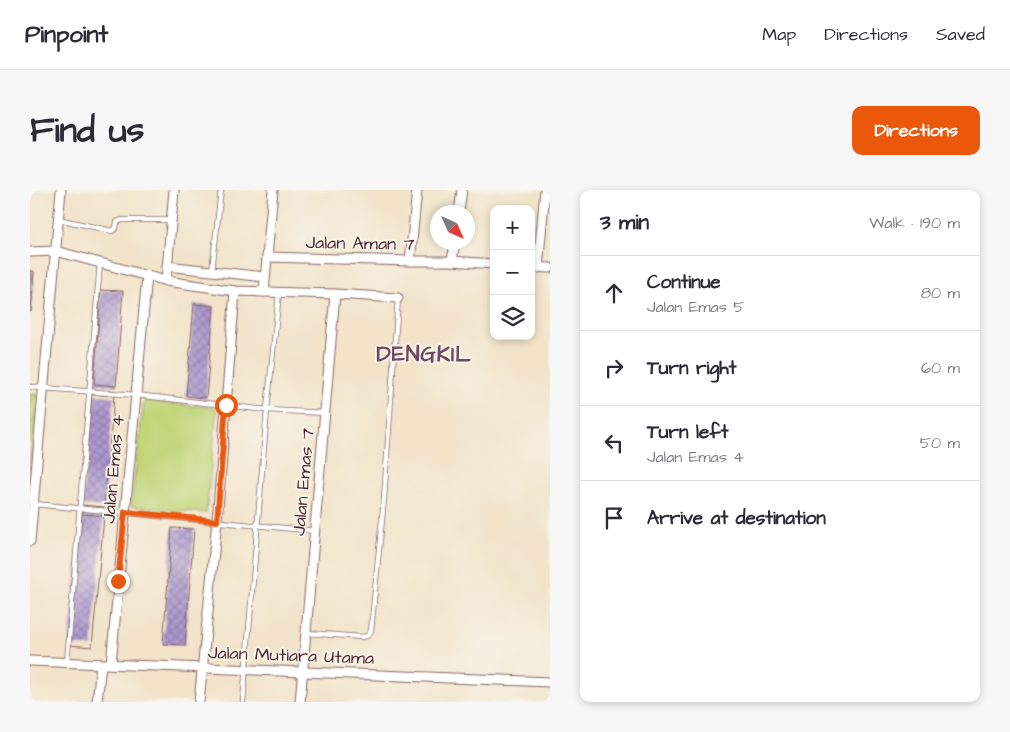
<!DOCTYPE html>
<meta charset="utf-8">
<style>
body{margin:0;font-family:"Architects Daughter",sans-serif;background:#f7f7f7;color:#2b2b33}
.controls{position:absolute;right:15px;top:15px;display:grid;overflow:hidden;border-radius:10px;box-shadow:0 2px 8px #0003}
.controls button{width:45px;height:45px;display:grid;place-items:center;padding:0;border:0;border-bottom:1px solid #e1e1e2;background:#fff;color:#2b2b33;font:25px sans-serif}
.compass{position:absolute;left:400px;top:15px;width:45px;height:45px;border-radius:50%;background:#fff;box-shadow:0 2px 8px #0003;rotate:135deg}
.stop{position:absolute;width:15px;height:15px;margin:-11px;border:4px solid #ea580c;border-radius:50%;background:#fff}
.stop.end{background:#ea580c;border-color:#fff;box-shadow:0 1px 5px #0008}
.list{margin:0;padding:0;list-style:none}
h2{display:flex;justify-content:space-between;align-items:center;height:65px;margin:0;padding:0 20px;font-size:21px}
h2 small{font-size:16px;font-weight:400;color:#7c7c81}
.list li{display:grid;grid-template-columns:32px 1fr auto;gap:15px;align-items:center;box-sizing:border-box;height:75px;padding:0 20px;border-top:1px solid #e1e1e2}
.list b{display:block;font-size:19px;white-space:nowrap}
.list p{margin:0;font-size:16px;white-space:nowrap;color:#7c7c81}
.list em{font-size:16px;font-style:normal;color:#7c7c81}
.icon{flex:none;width:28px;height:28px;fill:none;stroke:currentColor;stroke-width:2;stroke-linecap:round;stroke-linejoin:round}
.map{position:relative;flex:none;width:520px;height:512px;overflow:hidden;border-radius:10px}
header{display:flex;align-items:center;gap:30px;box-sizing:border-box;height:70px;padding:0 25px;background:#fff;border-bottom:1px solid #e1e1e2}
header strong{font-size:24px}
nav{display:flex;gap:28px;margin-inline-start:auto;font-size:18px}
.intro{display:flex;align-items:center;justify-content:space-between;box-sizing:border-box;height:120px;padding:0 30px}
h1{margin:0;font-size:35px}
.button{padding:12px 22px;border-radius:10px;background:#ea580c;color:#fff;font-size:18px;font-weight:700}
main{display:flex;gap:30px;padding:0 30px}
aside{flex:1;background:#fff;border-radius:10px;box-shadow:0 2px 8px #0003}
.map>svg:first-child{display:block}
</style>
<header>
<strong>Pinpoint</strong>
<nav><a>Map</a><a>Directions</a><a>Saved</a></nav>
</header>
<div class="intro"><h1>Find us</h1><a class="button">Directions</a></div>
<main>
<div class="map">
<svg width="520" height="512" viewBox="0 0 520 512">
<defs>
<pattern id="park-crowns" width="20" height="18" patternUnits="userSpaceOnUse" patternTransform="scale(1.25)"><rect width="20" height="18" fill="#c1d679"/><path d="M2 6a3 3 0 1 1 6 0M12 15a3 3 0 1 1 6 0" fill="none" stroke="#a7b769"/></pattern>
<pattern id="building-cross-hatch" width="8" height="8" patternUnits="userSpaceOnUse" patternTransform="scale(1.25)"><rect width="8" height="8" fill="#ad9acf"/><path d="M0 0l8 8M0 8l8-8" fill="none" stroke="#8f7da8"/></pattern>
</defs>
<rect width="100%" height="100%" fill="#f7f3e8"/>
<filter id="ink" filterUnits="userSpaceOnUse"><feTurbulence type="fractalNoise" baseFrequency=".02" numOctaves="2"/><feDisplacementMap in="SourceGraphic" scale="10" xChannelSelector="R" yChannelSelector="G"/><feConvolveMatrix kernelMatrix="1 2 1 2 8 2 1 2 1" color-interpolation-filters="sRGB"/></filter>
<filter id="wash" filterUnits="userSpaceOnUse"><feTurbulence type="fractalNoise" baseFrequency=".0096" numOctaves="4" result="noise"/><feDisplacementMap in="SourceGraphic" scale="20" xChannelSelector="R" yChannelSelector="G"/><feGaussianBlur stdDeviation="1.12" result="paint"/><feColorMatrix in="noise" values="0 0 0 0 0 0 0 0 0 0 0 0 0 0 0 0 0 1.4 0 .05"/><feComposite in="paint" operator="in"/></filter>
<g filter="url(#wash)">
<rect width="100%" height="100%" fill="#f2e3c9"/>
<polygon fill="url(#park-crowns)" stroke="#867a52" points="0,204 7,204 0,295"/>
<polygon fill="#c1d679" stroke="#867a52" points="114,211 187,218 176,323 101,316"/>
<g id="blocks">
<g fill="url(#building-cross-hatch)">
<polygon points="0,81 4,81 1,122 0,122"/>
<polygon points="71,100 93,101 86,196 64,194"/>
<polygon points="164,114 184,116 176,208 156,206"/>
<polygon points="62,204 84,206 74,317 52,315"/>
<polygon points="52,324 74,326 62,457 39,455"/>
<polygon points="142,338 164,339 155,455 133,454"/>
</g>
</g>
</g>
<g filter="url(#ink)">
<use href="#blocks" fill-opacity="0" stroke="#856462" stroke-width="1"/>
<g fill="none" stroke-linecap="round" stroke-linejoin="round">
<defs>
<g id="lane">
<polyline points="28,29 82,41 86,38 87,32 92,30 141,30"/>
<polyline points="182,81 191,0"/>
<polyline points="0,197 106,205 237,220 295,223"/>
<polyline points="4,314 285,341"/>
<polyline points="277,443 332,447 337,446 341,441 354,309 368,108"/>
<polyline points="37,473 70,73"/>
<polyline points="213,512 237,220 249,103"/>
</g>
<g id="street">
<polyline points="429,22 432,0"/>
<polyline points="0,62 26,61 136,91 205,101 305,104 368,108"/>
<polyline points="237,67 380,71 422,71 464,74"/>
<polyline points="380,71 387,0"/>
<polyline points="422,71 425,52"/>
<polyline points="137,76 235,87"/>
<polyline points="501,77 520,78"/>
<polyline points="508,78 515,0"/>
<polyline points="136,91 144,0"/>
<polyline points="234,102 243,0"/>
<polyline points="0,351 31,0"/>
<polyline points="0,471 520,492"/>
<polyline points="81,474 117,86"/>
<polyline points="67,512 71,474"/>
<polyline points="169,512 187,331 205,101"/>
<polyline points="270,512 305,104"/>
</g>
</defs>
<use href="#lane" stroke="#856462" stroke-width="6"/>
<use href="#street" stroke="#856462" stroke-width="11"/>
<use href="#lane" stroke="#fff" stroke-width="4.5"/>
<use href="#street" stroke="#fff" stroke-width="9"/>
</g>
</g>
<g fill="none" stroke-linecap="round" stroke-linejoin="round" filter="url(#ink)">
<polyline stroke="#ea580c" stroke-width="6" points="88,391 95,322 187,331 196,215"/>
</g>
<g text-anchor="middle" stroke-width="4" stroke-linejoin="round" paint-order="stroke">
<g font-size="18" fill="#4a1f2b" stroke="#f7f3e8">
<text transform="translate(330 53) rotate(1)" y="6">Jalan Aman 7</text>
<text transform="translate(83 279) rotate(-85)" y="6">Jalan Emas 4</text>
<text transform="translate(273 292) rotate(-85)" y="6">Jalan Emas 7</text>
<text transform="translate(261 465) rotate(2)" y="6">Jalan Mutiara Utama</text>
</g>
<g font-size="22" font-weight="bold" letter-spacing="1" fill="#6d4a64" stroke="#f7f3e8">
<text x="394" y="171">DENGKIL</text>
</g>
</g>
</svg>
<div class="controls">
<button>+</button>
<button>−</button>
<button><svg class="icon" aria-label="layers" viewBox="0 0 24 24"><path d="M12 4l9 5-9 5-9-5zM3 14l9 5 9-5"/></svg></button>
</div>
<svg class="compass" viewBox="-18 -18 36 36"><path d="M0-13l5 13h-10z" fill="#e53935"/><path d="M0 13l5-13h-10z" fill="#7c7c81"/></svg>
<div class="stop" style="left:196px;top:215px"></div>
<div class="stop end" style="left:88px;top:391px"></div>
</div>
<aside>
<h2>3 min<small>Walk · 190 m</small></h2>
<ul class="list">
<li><svg class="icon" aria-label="ahead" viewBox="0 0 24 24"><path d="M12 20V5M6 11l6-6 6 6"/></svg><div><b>Continue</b><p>Jalan Emas 5</p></div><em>80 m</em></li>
<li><svg class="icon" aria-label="right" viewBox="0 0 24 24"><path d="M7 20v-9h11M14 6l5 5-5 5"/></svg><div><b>Turn right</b></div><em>60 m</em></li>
<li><svg class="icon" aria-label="left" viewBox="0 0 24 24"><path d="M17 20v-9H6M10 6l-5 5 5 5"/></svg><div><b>Turn left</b><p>Jalan Emas 4</p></div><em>50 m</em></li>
<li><svg class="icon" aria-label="arrive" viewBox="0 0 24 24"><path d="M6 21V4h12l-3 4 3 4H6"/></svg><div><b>Arrive at destination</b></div></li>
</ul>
</aside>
</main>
